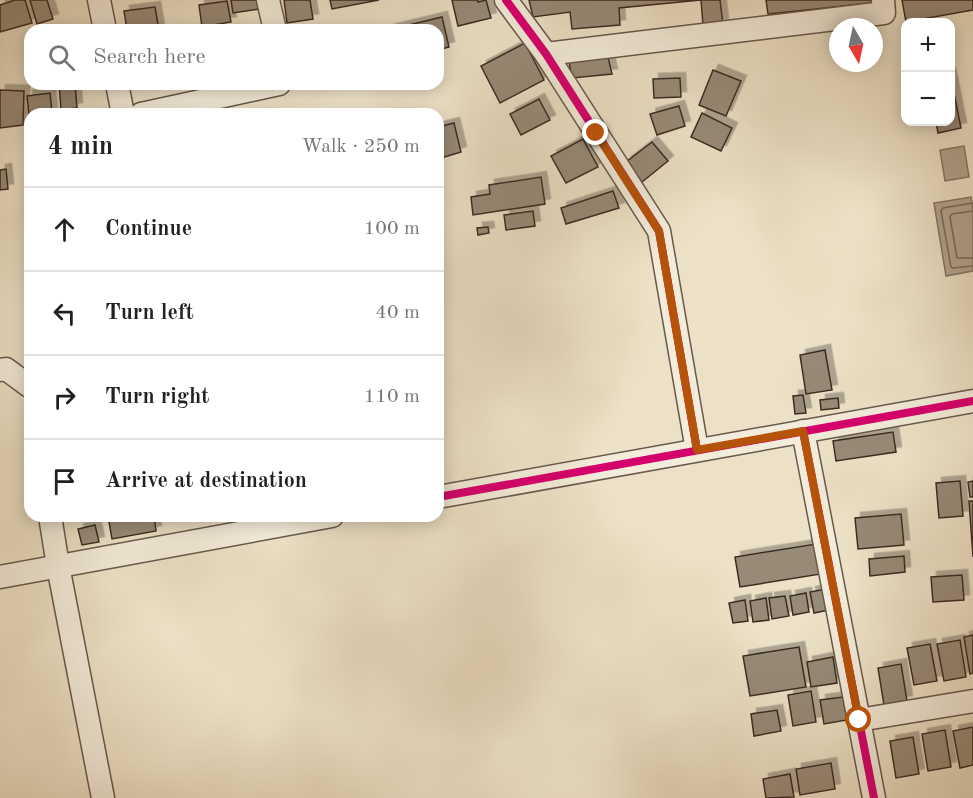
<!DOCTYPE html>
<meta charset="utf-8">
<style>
body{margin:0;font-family:"Old Standard TT",serif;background:#f2f2f2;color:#202124}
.controls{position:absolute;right:18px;top:18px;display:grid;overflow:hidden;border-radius:12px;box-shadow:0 3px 15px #0003}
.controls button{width:54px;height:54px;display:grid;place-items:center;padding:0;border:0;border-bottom:2px solid #e0e0e0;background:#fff;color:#202124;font:30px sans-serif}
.compass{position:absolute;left:829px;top:18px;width:54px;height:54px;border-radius:50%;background:#fff;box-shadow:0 3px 15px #0003;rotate:171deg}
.stop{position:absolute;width:18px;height:18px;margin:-14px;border:4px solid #b45309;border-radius:50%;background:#fff}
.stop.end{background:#b45309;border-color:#fff;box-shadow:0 2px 6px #0008}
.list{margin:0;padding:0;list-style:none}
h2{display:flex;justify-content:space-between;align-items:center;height:78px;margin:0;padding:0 24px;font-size:26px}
h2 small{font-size:20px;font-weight:400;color:#757577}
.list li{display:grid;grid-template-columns:39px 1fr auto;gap:18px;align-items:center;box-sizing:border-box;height:84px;padding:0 24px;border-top:2px solid #e0e0e0}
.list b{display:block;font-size:22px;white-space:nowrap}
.list em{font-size:20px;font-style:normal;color:#757577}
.icon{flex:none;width:33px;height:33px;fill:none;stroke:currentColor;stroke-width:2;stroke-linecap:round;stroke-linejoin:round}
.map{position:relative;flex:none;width:973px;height:798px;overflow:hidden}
.search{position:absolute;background:#fff;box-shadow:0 3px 15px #0003;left:24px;top:24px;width:420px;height:66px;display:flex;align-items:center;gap:15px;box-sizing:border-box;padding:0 21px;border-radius:18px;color:#757577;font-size:22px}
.panel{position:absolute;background:#fff;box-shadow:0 3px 15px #0003;left:24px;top:108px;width:420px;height:414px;border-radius:18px}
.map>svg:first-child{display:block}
</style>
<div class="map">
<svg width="973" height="798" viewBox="0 0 973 798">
<defs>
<filter id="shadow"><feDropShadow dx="5.5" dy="-5.5" stdDeviation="0" flood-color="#0004"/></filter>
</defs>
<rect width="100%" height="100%" fill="#ece1c6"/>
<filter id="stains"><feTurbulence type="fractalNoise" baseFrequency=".00333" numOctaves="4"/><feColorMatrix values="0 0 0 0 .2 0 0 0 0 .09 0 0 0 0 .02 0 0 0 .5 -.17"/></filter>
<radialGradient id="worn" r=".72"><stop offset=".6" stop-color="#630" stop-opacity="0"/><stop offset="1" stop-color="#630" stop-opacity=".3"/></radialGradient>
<g fill="#b0a38e" stroke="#817363" stroke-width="1.5">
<polygon points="964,146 969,177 945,181 940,150"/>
<polygon points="971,197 973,211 973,271 946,276 934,203"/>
</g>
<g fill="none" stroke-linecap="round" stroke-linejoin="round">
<g stroke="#766858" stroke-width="1.5">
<polyline points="973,203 943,208 941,211 951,267 953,268 973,266"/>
<polyline points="973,211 952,214 950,217 957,258 973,258"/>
</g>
</g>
<g fill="#978a77" stroke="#3b2c22" stroke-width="1.5" filter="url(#shadow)">
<polygon points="15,0 25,0 32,23 0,32 0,5"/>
<polygon points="30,0 47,0 53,19 37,24"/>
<polygon points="231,0 258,0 259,9 233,13"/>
<polygon points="284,0 310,0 313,19 287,23"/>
<polygon points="330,0 379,0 332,9"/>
<polygon points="452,0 478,0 478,2 486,0 491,18 458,26"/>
<polygon points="529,0 720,0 723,24 703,25 701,0 619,8 620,25 572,29 570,12 533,17"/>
<polygon points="766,0 873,0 873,3 768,14"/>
<polygon points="902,0 973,0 973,10 906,22"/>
<polygon points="227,1 231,22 202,27 199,5"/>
<polygon points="155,7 159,30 127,30 124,11"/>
<polygon points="442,17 449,47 438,50 438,30 388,30"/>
<polygon points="525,43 544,80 500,103 481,66"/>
<polygon points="608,57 612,74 572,78 569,62"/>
<polygon points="713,70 741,81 726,116 699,105"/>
<polygon points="950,73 961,128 938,133 936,122 950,122"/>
<polygon points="680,78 681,97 654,98 653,79"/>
<polygon points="59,84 75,84 77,108 61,110"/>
<polygon points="0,90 24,91 23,125 0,128"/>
<polygon points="50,93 52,113 30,114 30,124 27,96"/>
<polygon points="539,99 550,120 521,135 510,114"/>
<polygon points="679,106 685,126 657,135 650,114"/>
<polygon points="702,113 732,128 721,151 691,137"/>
<polygon points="454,123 461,152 438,159 438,127"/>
<polygon points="583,139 598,167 566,183 551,156"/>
<polygon points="652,142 668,161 642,182 626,162"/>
<polygon points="6,169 8,189 0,190 0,170"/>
<polygon points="541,177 545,204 473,215 471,197 490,194 489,185"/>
<polygon points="613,191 619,208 566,224 561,208"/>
<polygon points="533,211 535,226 506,230 504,215"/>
<polygon points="488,227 489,233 478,235 477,228"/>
<polygon points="27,321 30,321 30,355 28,355"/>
<polygon points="825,350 832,390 806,394 800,355"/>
<polygon points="803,395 806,413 795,414 793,396"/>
<polygon points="838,398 839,408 821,410 820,400"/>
<polygon points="893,432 896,452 836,461 833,441"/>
<polygon points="960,481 963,516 939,518 936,483"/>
<polygon points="973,481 973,497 970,497 968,482"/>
<polygon points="969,501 973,501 973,557"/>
<polygon points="901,514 904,545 858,549 855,518"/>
<polygon points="108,516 154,516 156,531 112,539"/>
<polygon points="95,525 99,542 82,545 78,529"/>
<polygon points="816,544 821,574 740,587 735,557"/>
<polygon points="904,556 905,572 870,576 869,559"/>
<polygon points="962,575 964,600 933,602 931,577"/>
<polygon points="826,589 829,610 814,613 810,592"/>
<polygon points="806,593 809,612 793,615 790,596"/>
<polygon points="785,596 789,616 772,619 769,598"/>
<polygon points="766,598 769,620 753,622 750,601"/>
<polygon points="745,600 748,621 733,623 729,603"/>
<polygon points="973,635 973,673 970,674 964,637"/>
<polygon points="960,640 966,677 944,681 937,644"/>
<polygon points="930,644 937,681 914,685 907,648"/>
<polygon points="799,647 806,687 750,696 743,656"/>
<polygon points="833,657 837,683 811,687 807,662"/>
<polygon points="901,664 907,701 884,705 878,668"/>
<polygon points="811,691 816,722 793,726 788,695"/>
<polygon points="843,697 847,720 824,724 820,700"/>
<polygon points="777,710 781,731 754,736 751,714"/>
<polygon points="973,727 973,765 960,768 953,731"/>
<polygon points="945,730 951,767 928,771 922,734"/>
<polygon points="913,737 919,774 896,778 890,741"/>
<polygon points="831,763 835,789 800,795 796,769"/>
<polygon points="790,774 794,797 766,798 763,779"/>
</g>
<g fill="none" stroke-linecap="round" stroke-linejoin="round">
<defs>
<g id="street">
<polyline points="99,0 105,30"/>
<polyline points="268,0 275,30"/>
<polyline points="506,0 546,54 659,231 697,450"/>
<polyline points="546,54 884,13 883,0"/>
<polyline points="117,84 123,114"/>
<polyline points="141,114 279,84"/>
<polyline points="0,370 6,369 29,386"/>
<polyline points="803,431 874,798"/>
<polyline points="438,497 973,401"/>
<polyline points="50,516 58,566 103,798"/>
<polyline points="0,577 332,516"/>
<polyline points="859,720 973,701"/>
</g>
</defs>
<use href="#street" stroke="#67594b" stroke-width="25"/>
<use href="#street" stroke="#f3ecda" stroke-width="22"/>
<defs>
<g id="cycleway">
<polyline points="506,0 546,54 659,231 697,450"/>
<polyline points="803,431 874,798"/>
<polyline points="438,497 973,401"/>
</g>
</defs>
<use href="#cycleway" stroke="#f3ecda" stroke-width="11"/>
<use href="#cycleway" stroke="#d6006c" stroke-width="8"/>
</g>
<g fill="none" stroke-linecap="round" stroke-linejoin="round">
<polyline stroke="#b45309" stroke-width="8" points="596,133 659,231 697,450 803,431 859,720"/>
</g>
<rect width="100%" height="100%" filter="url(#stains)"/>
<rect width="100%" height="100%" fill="url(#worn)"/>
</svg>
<div class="controls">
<button>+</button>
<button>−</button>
</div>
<svg class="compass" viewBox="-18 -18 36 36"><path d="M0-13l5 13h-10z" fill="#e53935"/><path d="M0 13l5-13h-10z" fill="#757577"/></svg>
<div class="stop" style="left:859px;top:720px"></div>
<div class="stop end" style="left:596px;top:133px"></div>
<div class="search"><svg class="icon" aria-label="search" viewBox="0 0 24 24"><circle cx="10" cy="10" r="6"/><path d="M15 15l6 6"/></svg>Search here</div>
<section class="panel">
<h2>4 min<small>Walk · 250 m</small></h2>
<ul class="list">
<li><svg class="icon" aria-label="ahead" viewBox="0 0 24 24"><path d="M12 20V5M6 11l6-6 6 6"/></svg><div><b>Continue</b></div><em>100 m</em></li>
<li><svg class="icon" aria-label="left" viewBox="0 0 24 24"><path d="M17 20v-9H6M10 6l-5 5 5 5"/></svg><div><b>Turn left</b></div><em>40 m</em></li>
<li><svg class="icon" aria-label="right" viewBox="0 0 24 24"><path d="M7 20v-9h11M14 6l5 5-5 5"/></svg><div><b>Turn right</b></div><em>110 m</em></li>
<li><svg class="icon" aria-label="arrive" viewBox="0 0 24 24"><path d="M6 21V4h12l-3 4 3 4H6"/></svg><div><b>Arrive at destination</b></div></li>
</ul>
</section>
</div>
